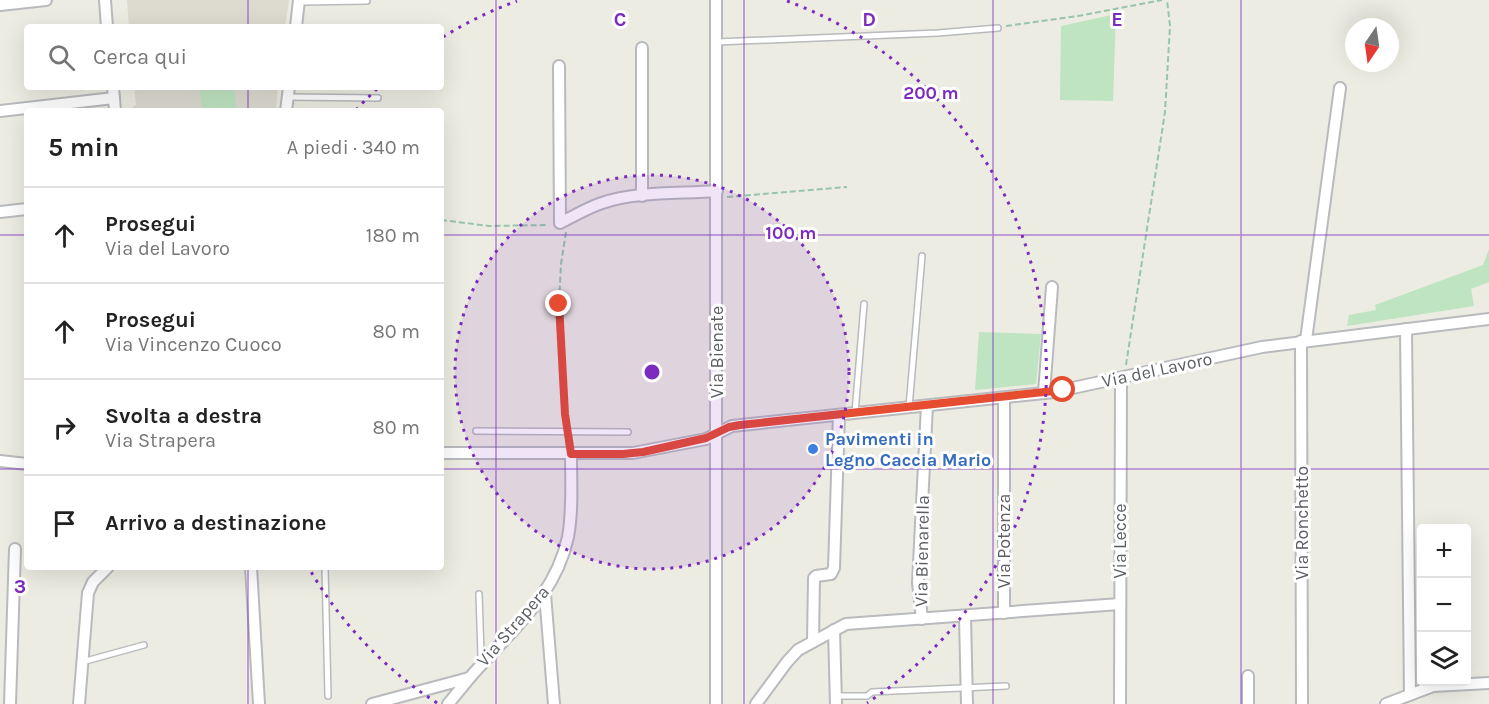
<!DOCTYPE html>
<html lang="it">
<meta charset="utf-8">
<style>
body{margin:0;font-family:Karla,sans-serif;background:#f6f6f6;color:#222}
.controls{position:absolute;right:18px;bottom:18px;display:grid;overflow:hidden;border-radius:6px;box-shadow:0 6px 24px #0002}
.controls button{width:54px;height:54px;display:grid;place-items:center;padding:0;border:0;border-bottom:2px solid #e0e0e0;background:#fff;color:#222;font:30px sans-serif}
.compass{position:absolute;left:1345px;top:18px;width:54px;height:54px;border-radius:50%;background:#fff;box-shadow:0 6px 24px #0002;rotate:193deg}
.stop{position:absolute;width:18px;height:18px;margin:-14px;border:4px solid #e54c30;border-radius:50%;background:#fff}
.stop.end{background:#e54c30;border-color:#fff;box-shadow:0 2px 6px #0008}
.list{margin:0;padding:0;list-style:none}
h2{display:flex;justify-content:space-between;align-items:center;height:78px;margin:0;padding:0 24px;font-size:26px}
h2 small{font-size:20px;font-weight:400;color:#767676}
.list li{display:grid;grid-template-columns:39px 1fr auto;gap:18px;align-items:center;box-sizing:border-box;height:96px;padding:0 24px;border-top:2px solid #e0e0e0}
.list b{display:block;font-size:22px;white-space:nowrap}
.list p{margin:0;font-size:20px;white-space:nowrap;color:#767676}
.list em{font-size:20px;font-style:normal;color:#767676}
.icon{flex:none;width:33px;height:33px;fill:none;stroke:currentColor;stroke-width:2;stroke-linecap:round;stroke-linejoin:round}
.map{position:relative;flex:none;width:1489px;height:704px;overflow:hidden}
.search{position:absolute;background:#fff;box-shadow:0 6px 24px #0002;left:24px;top:24px;width:420px;height:66px;display:flex;align-items:center;gap:15px;box-sizing:border-box;padding:0 21px;border-radius:6px;color:#767676;font-size:22px}
.panel{position:absolute;background:#fff;box-shadow:0 6px 24px #0002;left:24px;top:108px;width:420px;height:462px;border-radius:6px}
.map>svg:first-child{display:block}
</style>
<div class="map">
<svg width="1489" height="704" viewBox="0 0 1489 704">
<rect width="100%" height="100%" fill="#edece2"/>
<g fill="#dddbd0">
<polygon points="127,0 289,0 285,27 129,27"/>
<polygon points="134,87 278,87 276,111 127,111 136,105"/>
</g>
<g fill="#bfe4c2">
<polygon points="1116,14 1113,101 1060,100 1061,26"/>
<polygon points="199,87 234,87 237,111 202,111"/>
<polygon points="1489,249 1489,282 1471,289 1474,306 1347,326 1349,315 1376,310 1375,305 1483,265"/>
<polygon points="979,332 1041,334 1036,384 975,390"/>
</g>
<g fill="none" stroke-linecap="round" stroke-linejoin="round">
<defs>
<g id="lane">
<polyline points="299,2 367,1"/>
<polyline points="716,42 938,33 998,28"/>
<polyline points="287,97 378,98"/>
<polyline points="909,407 922,256"/>
<polyline points="855,413 864,304"/>
<polyline points="476,431 628,432"/>
<polyline points="568,432 571,454"/>
<polyline points="325,567 328,696"/>
<polyline points="479,594 481,655 483,662"/>
<polyline points="82,662 144,645"/>
<polyline points="836,696 867,696 872,692 1006,686"/>
</g>
<g id="street">
<polyline points="105,0 107,27"/>
<polyline points="716,0 716,704"/>
<polyline points="0,5 46,0"/>
<polyline points="296,27 299,0"/>
<polyline points="642,48 642,196"/>
<path d="M559 66 560 223C574 216 587 208 602 203 636 191 681 194 717 191"/>
<polyline points="113,87 115,111"/>
<polyline points="0,111 114,98"/>
<polyline points="286,111 289,87"/>
<polyline points="0,212 27,209"/>
<polyline points="1406,329 1410,694"/>
<polyline points="1306,340 1340,88"/>
<polyline points="1301,341 1302,704"/>
<polyline points="1044,393 1052,287"/>
<polyline points="1004,398 1004,613"/>
<polyline points="441,453 633,453 706,439 732,426 1054,392 1262,347 1489,319"/>
<polyline points="0,461 27,464"/>
<polyline points="251,567 259,704"/>
<polyline points="545,594 554,704"/>
<polyline points="965,617 967,704"/>
<polyline points="922,619 918,583 927,406"/>
<polyline points="834,630 836,704"/>
<polyline points="813,641 814,578 816,576 831,574 834,568 839,415"/>
<polyline points="10,704 15,549"/>
<polyline points="79,704 88,593 93,582 108,567"/>
<polyline points="372,704 469,678"/>
<path d="M448 704C460 690 471 675 484 662 520 622 556 592 568 537 573 510 571 481 571 454"/>
<polyline points="756,704 787,662 798,650 846,624 1120,604"/>
<polyline points="1120,704 1121,378"/>
<polyline points="1248,704 1248,676"/>
<polyline points="1386,704 1433,686 1489,683"/>
</g>
</defs>
<use href="#lane" stroke="#b8babe" stroke-width="8"/>
<use href="#street" stroke="#b8babe" stroke-width="14"/>
<g stroke="#98c5a9" stroke-width="2" stroke-dasharray="6 3" stroke-linecap="butt">
<polyline points="1006,26 1078,16 1162,0"/>
<polyline points="727,197 847,187"/>
<polyline points="441,220 489,226 548,225"/>
<polyline points="566,232 561,264 559,304 567,423"/>
<polyline points="1126,365 1165,112 1170,26 1167,0"/>
</g>
<use href="#lane" stroke="#fff" stroke-width="5"/>
<use href="#street" stroke="#fff" stroke-width="10"/>
</g>
<g fill="none" stroke-linecap="round" stroke-linejoin="round">
<polyline stroke="#e54c30" stroke-width="8" points="559,304 565,414 571,454 623,454 643,452 706,438 729,427 740,425 1063,390"/>
</g>
<path fill="none" stroke="#7b2cbf" stroke-width="1.5" stroke-opacity="0.55" d="M248 0V27M496 0V704M744 0V704M993 0V704M1241 0V704M248 87V111M0 235H27M441 235H1489M0 469H27M441 469H1489M248 567V704"/>
<circle cx="652" cy="372" r="197" fill="#7b2cbf" fill-opacity=".12"/>
<g fill="none" stroke="#7b2cbf" stroke-width="3" stroke-dasharray="3 6">
<circle cx="652" cy="372" r="197"/>
<path d="M437 703A395 395 0 0 1 310 570M356 110A395 395 0 0 1 378 88M443 37A395 395 0 0 1 517 1M787 1A395 395 0 0 1 867 703"/>
</g>
<circle fill="#3f7fe0" stroke="#fff" stroke-width="2" cx="813" cy="449" r="6"/>
<g text-anchor="middle" stroke-width="6" stroke-linejoin="round" paint-order="stroke">
<g font-size="18" fill="#5b5e63" stroke="#fff">
<text transform="translate(717 352) rotate(-90)" y="6">Via Bienate</text>
<text transform="translate(1157 370) rotate(-12)" y="6">Via del Lavoro</text>
<text transform="translate(1302 523) rotate(-90)" y="6">Via Ronchetto</text>
<text transform="translate(1004 541) rotate(-90)" y="6">Via Potenza</text>
<text transform="translate(1120 541) rotate(-90)" y="6">Via Lecce</text>
<text transform="translate(922 551) rotate(-89)" y="6">Via Bienarella</text>
<text transform="translate(513 626) rotate(-49)" y="6">Via Strapera</text>
</g>
<g font-size="18" font-weight="bold" fill="#366cbe" stroke="#fff" text-anchor="start">
<text x="825" y="445">Pavimenti in<tspan x="825" dy="21">Legno Caccia Mario</tspan></text>
</g>
</g>
<g font-size="20" text-anchor="middle" font-weight="bold" fill="#7b2cbf" stroke="#fff" stroke-width="6" stroke-linejoin="round" paint-order="stroke">
<text x="620" y="26">C</text>
<text x="869" y="26">D</text>
<text x="1117" y="26">E</text>
<text x="20" y="593">3</text>
</g>
<circle cx="652" cy="372" r="9" fill="#7b2cbf" stroke="#fff" stroke-width="3"/>
<g font-size="18" text-anchor="middle" font-weight="bold" fill="#7b2cbf" stroke="#fff" stroke-width="6" stroke-linejoin="round" paint-order="stroke">
<text x="931" y="99">200 m</text>
<text x="791" y="239">100 m</text>
</g>
</svg>
<div class="controls">
<button>+</button>
<button>−</button>
<button><svg class="icon" aria-label="layers" viewBox="0 0 24 24"><path d="M12 4l9 5-9 5-9-5zM3 14l9 5 9-5"/></svg></button>
</div>
<svg class="compass" viewBox="-18 -18 36 36"><path d="M0-13l5 13h-10z" fill="#e53935"/><path d="M0 13l5-13h-10z" fill="#767676"/></svg>
<div class="stop" style="left:1063px;top:390px"></div>
<div class="stop end" style="left:559px;top:304px"></div>
<div class="search"><svg class="icon" aria-label="search" viewBox="0 0 24 24"><circle cx="10" cy="10" r="6"/><path d="M15 15l6 6"/></svg>Cerca qui</div>
<section class="panel">
<h2>5 min<small>A piedi · 340 m</small></h2>
<ul class="list">
<li><svg class="icon" aria-label="ahead" viewBox="0 0 24 24"><path d="M12 20V5M6 11l6-6 6 6"/></svg><div><b>Prosegui</b><p>Via del Lavoro</p></div><em>180 m</em></li>
<li><svg class="icon" aria-label="ahead" viewBox="0 0 24 24"><path d="M12 20V5M6 11l6-6 6 6"/></svg><div><b>Prosegui</b><p>Via Vincenzo Cuoco</p></div><em>80 m</em></li>
<li><svg class="icon" aria-label="right" viewBox="0 0 24 24"><path d="M7 20v-9h11M14 6l5 5-5 5"/></svg><div><b>Svolta a destra</b><p>Via Strapera</p></div><em>80 m</em></li>
<li><svg class="icon" aria-label="arrive" viewBox="0 0 24 24"><path d="M6 21V4h12l-3 4 3 4H6"/></svg><div><b>Arrivo a destinazione</b></div></li>
</ul>
</section>
</div>
